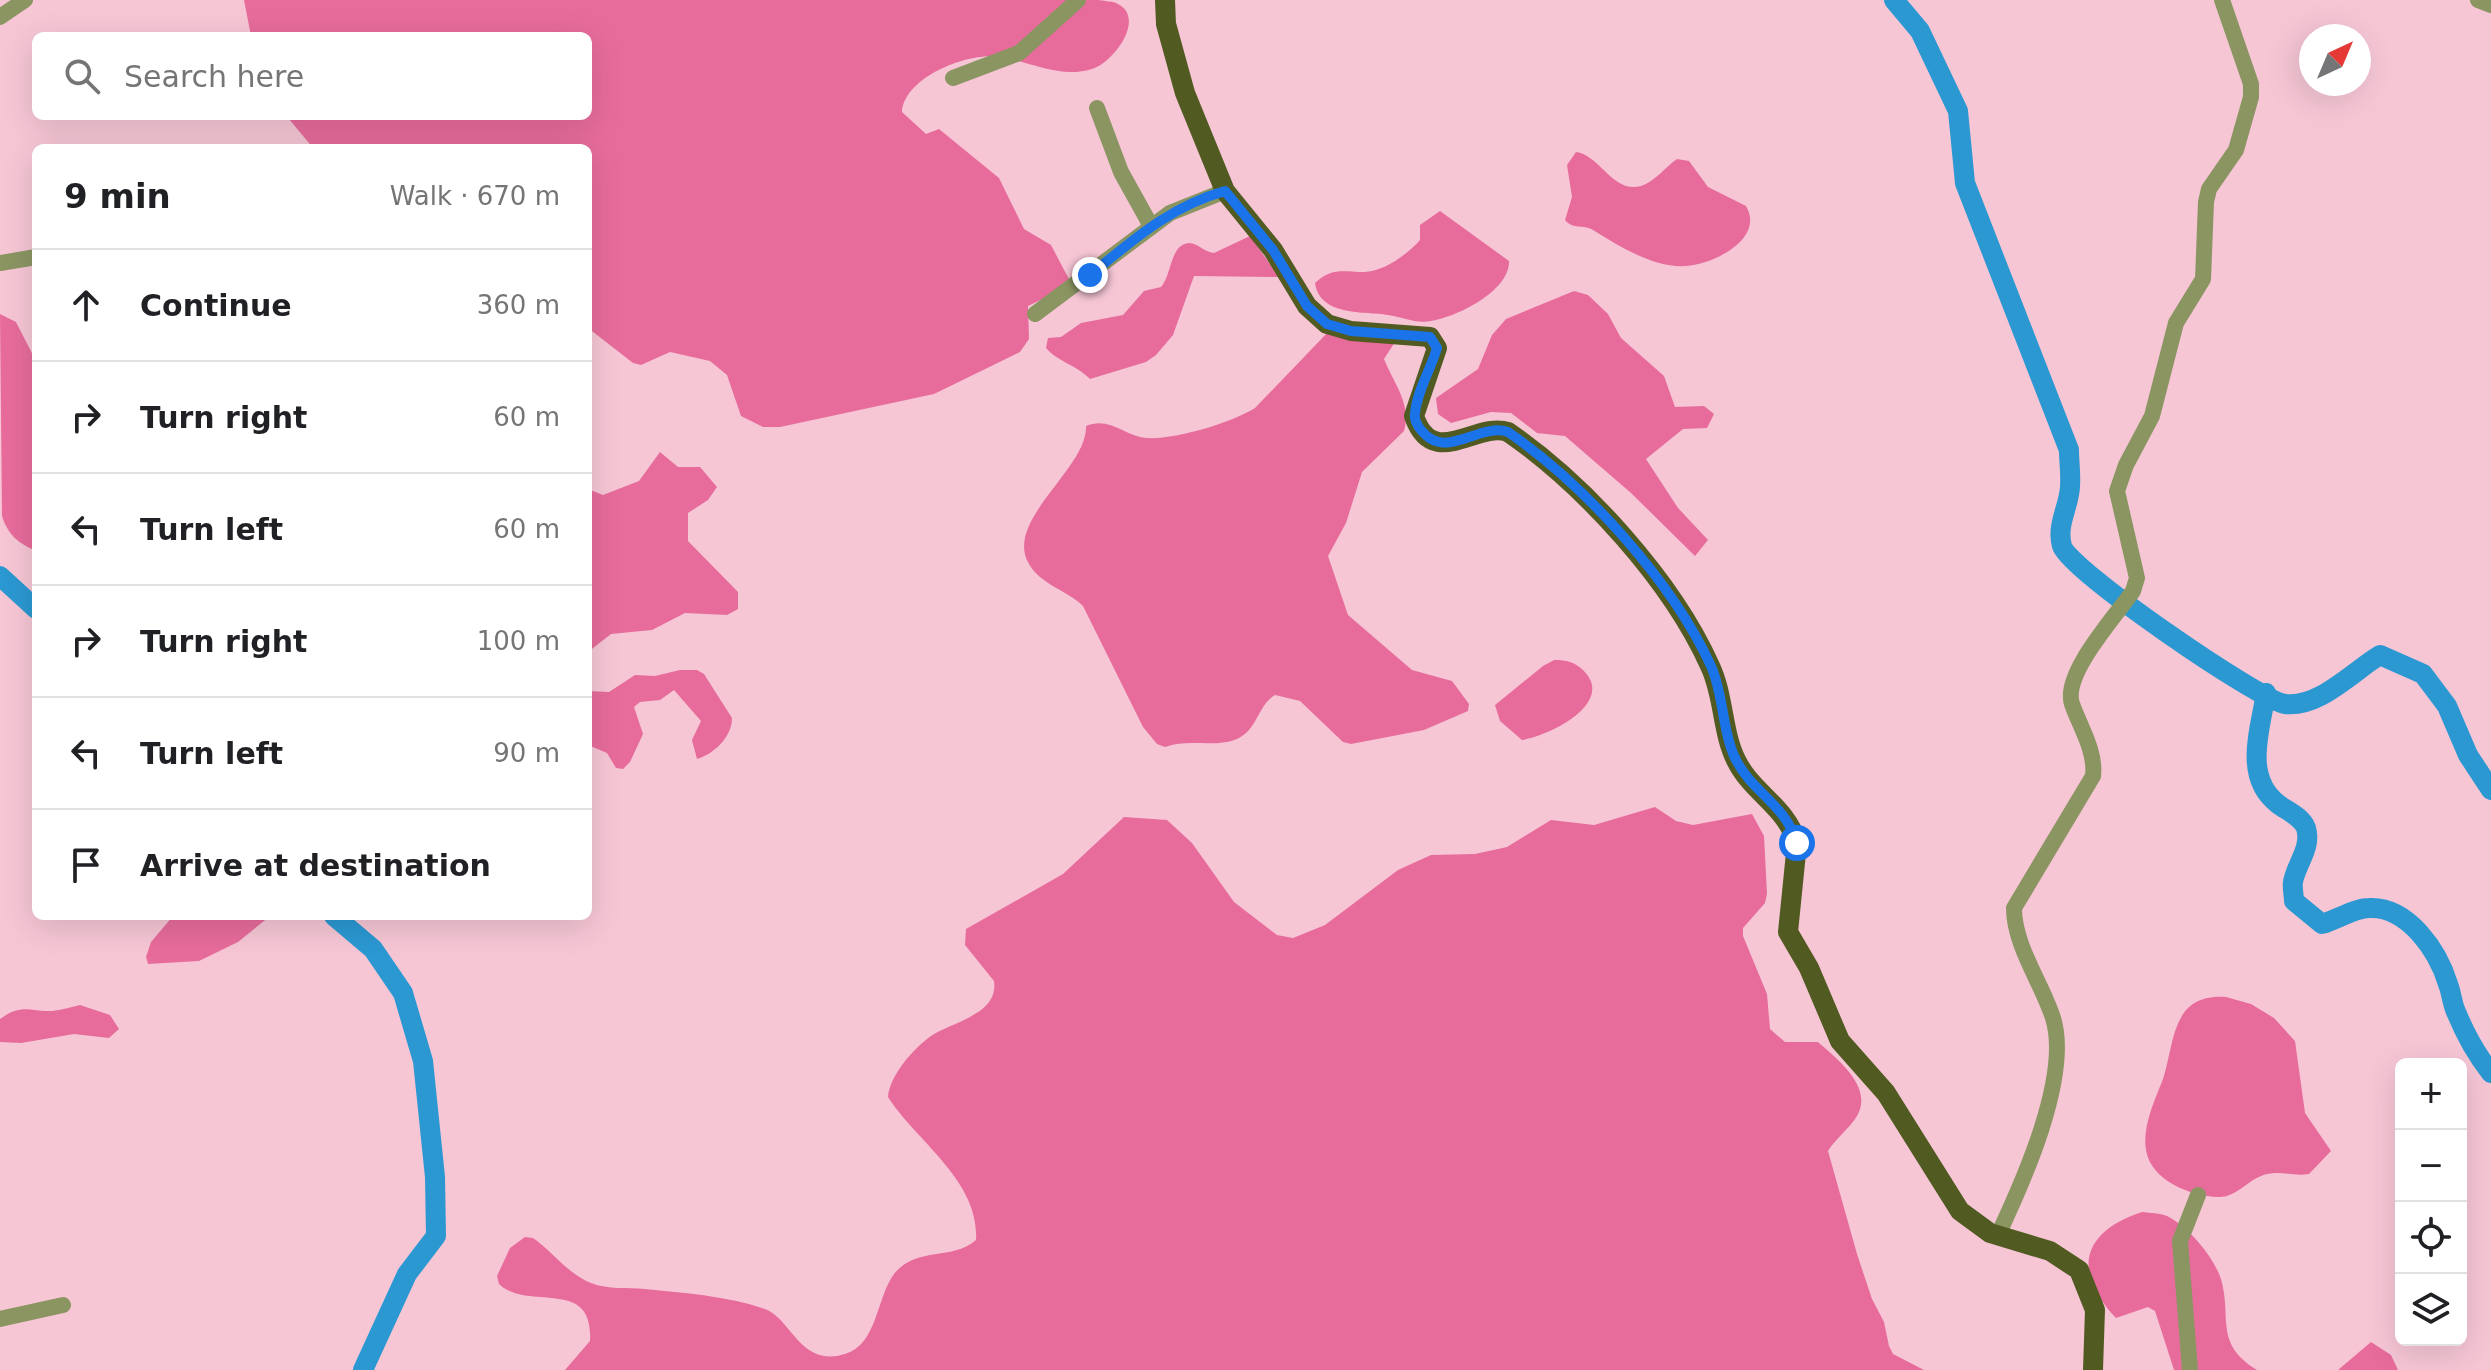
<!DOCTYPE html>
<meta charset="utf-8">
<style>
body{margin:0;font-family:"DejaVu Sans",sans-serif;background:#f6f6f6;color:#202124}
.controls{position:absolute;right:24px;bottom:24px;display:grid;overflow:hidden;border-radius:12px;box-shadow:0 8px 32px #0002}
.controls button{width:72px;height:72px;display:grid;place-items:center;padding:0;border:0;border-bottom:2px solid #e0e0e0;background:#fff;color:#202124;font:40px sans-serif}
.compass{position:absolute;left:2299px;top:24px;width:72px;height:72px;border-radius:50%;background:#fff;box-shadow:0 8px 32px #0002;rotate:44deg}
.stop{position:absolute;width:24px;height:24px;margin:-18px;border:6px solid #1a73e8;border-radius:50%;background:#fff}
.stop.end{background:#1a73e8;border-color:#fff;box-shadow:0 2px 8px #0008}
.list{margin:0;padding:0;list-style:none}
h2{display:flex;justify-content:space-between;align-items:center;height:104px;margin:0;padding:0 32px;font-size:34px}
h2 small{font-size:26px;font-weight:400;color:#757577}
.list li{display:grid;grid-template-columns:52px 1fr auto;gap:24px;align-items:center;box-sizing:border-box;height:112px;padding:0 32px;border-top:2px solid #e0e0e0}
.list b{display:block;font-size:30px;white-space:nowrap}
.list em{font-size:26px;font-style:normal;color:#757577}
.icon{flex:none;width:44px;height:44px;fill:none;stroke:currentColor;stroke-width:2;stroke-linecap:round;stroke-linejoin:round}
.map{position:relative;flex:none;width:2491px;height:1370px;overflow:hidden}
.search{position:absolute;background:#fff;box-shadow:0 8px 32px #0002;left:32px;top:32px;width:560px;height:88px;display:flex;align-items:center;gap:20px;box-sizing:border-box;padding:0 28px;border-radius:12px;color:#757577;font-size:30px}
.panel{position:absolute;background:#fff;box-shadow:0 8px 32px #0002;left:32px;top:144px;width:560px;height:776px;border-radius:12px}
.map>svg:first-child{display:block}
</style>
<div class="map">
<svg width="2491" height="1370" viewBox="0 0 2491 1370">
<rect width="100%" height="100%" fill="#f6c6d5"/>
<g fill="#e76c9b">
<path d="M244 0H1098C1103 1 1111 1 1116 3 1148 17 1113 63 1092 69 1060 79 1031 62 1001 57 969 51 904 77 902 112L926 134 939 129 999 178 1024 229 1051 245 1072 285 1028 306 1029 339 1020 352 934 394 780 427H763L741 416 727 375 710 361 670 352 641 365 633 363 588 328V148H313L289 119 264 116H588V36H251Z"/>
<path d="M1576 152C1600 155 1613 194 1641 186 1656 181 1665 167 1677 159L1689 161 1708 187 1746 206C1765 239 1714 264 1686 266 1653 268 1619 246 1593 230 1583 224 1573 230 1565 220L1572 197 1567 165Z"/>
<path d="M1440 211 1509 261C1510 291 1457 317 1431 321 1417 324 1402 317 1388 315 1365 311 1320 317 1315 283 1332 267 1343 272 1364 272 1383 272 1408 254 1420 240V225Z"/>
<path d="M1250 236 1279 277 1194 276 1173 335 1156 355 1146 362 1090 379C1075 364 1058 362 1046 348L1048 338 1061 337 1081 323 1123 315 1144 291 1161 287C1172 275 1170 244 1189 243 1198 243 1204 252 1214 253Z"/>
<polygon points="1574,291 1588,295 1608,314 1621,338 1664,376 1675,407 1704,406 1714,414 1707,428 1683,429 1646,459 1678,508 1708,540 1695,556 1631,493 1565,436 1537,433 1511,413 1491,412 1451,423 1438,414 1436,398 1478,369 1492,335 1506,319"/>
<path d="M0 314 16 322 36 361V551C18 543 8 535 2 516Z"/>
<path d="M1329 331 1395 342 1384 359C1394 384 1412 404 1404 431L1362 472 1346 523 1328 556 1348 615 1412 670 1452 681 1469 704 1468 711 1424 730 1351 744 1343 742 1300 701 1275 695C1258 705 1258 728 1239 738 1217 749 1189 738 1165 747L1157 744 1143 727 1083 606C1067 590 1041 585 1029 564 1003 521 1088 468 1086 426 1109 416 1125 436 1146 438 1174 440 1231 423 1255 408Z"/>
<polygon points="660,452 678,467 700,467 717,487 708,500 688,513 688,541 738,592 738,609 727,615 685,613 652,630 611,634 588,652 588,489 603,495 639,481"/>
<path d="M1554 660C1567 660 1574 662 1583 670 1617 703 1549 736 1522 740L1500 721 1495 705 1543 666Z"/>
<path d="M680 670H697L704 674 732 718C732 737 714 754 697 759L692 740 701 721 674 690 660 700 640 702 634 707 643 734 630 762 623 769 616 768 607 753 588 745V691L609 692 635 675 655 676Z"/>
<path d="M1655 807 1676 821 1693 825 1752 814 1764 836 1767 894 1765 903 1743 928V936L1767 994 1770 1029 1785 1042H1818C1837 1059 1874 1087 1857 1116 1849 1129 1836 1138 1828 1151L1857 1254 1872 1299 1884 1322 1889 1346 1893 1354 1924 1370H565L590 1341C594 1276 528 1312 499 1284L497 1276 510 1248 525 1237 533 1238C553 1252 568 1274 591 1283 608 1290 627 1287 645 1289 684 1293 728 1296 765 1309 792 1319 800 1368 845 1354 878 1344 876 1298 894 1274 916 1246 952 1261 976 1240 980 1181 915 1140 888 1097 890 1075 913 1049 931 1036 951 1022 999 1015 994 981L965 945 966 929 1063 874 1124 817 1167 820 1192 843 1234 902 1277 935 1293 938 1325 925 1398 870 1431 855 1475 854 1507 847 1551 820 1594 825Z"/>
<polygon points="173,916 270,916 238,942 199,961 148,964 146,957 151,942"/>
<path d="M2226 997 2251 1004 2274 1018 2295 1041 2305 1113 2331 1151 2309 1174C2293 1177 2277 1169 2261 1176 2246 1182 2235 1198 2218 1197 2191 1196 2151 1181 2146 1150 2142 1126 2155 1100 2163 1079 2175 1042 2171 993 2226 997Z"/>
<path d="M80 1005 110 1015 119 1029 109 1038 74 1034 21 1043 0 1042V1019C23 1003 28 1012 52 1011 61 1010 71 1007 80 1005Z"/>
<path d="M2142 1212C2150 1213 2160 1213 2167 1216 2188 1226 2217 1260 2222 1283 2231 1320 2215 1344 2257 1370H2174L2155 1311 2148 1307 2116 1318C2072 1272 2081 1232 2142 1212Z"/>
<polygon points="2371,1342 2391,1355 2398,1370 2338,1370"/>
</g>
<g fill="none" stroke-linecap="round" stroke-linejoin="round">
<g stroke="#2b98d2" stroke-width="20">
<path d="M1894 0 1920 31 1958 111 1965 183 2069 450C2069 462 2071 474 2070 487 2069 507 2056 525 2062 546 2068 569 2260 701 2285 704 2319 708 2352 672 2380 655L2423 674 2447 706 2468 755 2491 790"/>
<polyline points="0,576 36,609"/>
<path d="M2266 693C2260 731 2243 777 2278 804 2287 811 2301 816 2306 828 2312 848 2296 864 2293 882 2292 888 2294 895 2294 901L2322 924C2336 920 2355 908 2369 908 2408 906 2438 951 2448 984 2452 994 2452 1005 2457 1014 2466 1036 2476 1054 2491 1073"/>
<polyline points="334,916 373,949 403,993 423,1061 435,1177 436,1236 407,1274 363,1370"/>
</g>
<g stroke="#8b9562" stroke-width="16">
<polyline points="2478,0 2491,5"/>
<polyline points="0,17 25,0"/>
<polyline points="953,78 1019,53 1078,0"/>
<polyline points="1097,108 1121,172 1151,226"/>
<polyline points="0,263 36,257"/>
<polyline points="1035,314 1170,213 1225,191"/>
<path d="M1998 1235C2023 1182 2071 1076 2053 1018 2042 983 2014 946 2014 908L2093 776C2096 751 2080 727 2072 704 2062 674 2116 616 2133 591L2137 578 2117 491 2126 465 2152 416 2176 323 2203 279 2206 202 2209 189 2236 150 2251 97V84L2222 0"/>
<polyline points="0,1319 63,1305"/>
<polyline points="2190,1370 2180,1241 2198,1195"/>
</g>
<path stroke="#515b21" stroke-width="20" d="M1165 0 1166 24 1185 93 1225 191 1273 250 1307 306 1327 324 1351 331 1430 337 1437 348 1414 416C1433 471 1476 421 1508 432 1585 485 1672 581 1710 666 1724 695 1722 732 1736 760 1752 793 1786 806 1797 843L1788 932 1809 968 1840 1041 1886 1093 1960 1211 1990 1233 2050 1251 2079 1270 2095 1310 2093 1370"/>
</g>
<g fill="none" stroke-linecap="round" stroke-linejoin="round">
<path stroke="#1a73e8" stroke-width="10" d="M1090 275C1133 240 1171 206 1225 191L1273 250 1307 306 1327 324 1351 331 1430 337 1437 348C1431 369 1417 391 1415 413 1414 419 1417 425 1421 430 1446 462 1479 422 1508 432 1585 485 1672 581 1711 666 1724 695 1722 732 1736 760 1753 793 1785 804 1797 843"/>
</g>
</svg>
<div class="controls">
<button>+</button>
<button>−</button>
<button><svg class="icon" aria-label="locate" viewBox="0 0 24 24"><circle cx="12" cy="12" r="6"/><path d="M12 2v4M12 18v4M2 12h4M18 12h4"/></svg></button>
<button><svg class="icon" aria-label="layers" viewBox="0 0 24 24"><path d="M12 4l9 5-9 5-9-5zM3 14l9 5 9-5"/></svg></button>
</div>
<svg class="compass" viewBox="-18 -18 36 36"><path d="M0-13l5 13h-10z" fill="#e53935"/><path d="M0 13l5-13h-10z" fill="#757577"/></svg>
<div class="stop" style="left:1797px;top:843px"></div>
<div class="stop end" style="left:1090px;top:275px"></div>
<div class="search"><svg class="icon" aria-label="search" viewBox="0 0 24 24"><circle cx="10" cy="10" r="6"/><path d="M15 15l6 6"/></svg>Search here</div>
<section class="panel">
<h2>9 min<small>Walk · 670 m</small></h2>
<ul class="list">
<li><svg class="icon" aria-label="ahead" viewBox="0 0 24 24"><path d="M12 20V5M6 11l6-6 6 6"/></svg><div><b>Continue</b></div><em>360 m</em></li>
<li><svg class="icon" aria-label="right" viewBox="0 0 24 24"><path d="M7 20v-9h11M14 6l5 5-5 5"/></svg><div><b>Turn right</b></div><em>60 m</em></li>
<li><svg class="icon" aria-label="left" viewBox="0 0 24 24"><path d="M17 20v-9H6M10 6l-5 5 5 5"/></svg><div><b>Turn left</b></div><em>60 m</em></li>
<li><svg class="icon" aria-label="right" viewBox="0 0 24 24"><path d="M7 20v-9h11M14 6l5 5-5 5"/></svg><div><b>Turn right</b></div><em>100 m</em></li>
<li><svg class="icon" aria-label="left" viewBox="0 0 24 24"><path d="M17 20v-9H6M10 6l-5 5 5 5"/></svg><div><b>Turn left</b></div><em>90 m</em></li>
<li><svg class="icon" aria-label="arrive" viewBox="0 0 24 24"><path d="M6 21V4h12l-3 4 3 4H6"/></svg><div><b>Arrive at destination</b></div></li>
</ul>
</section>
</div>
